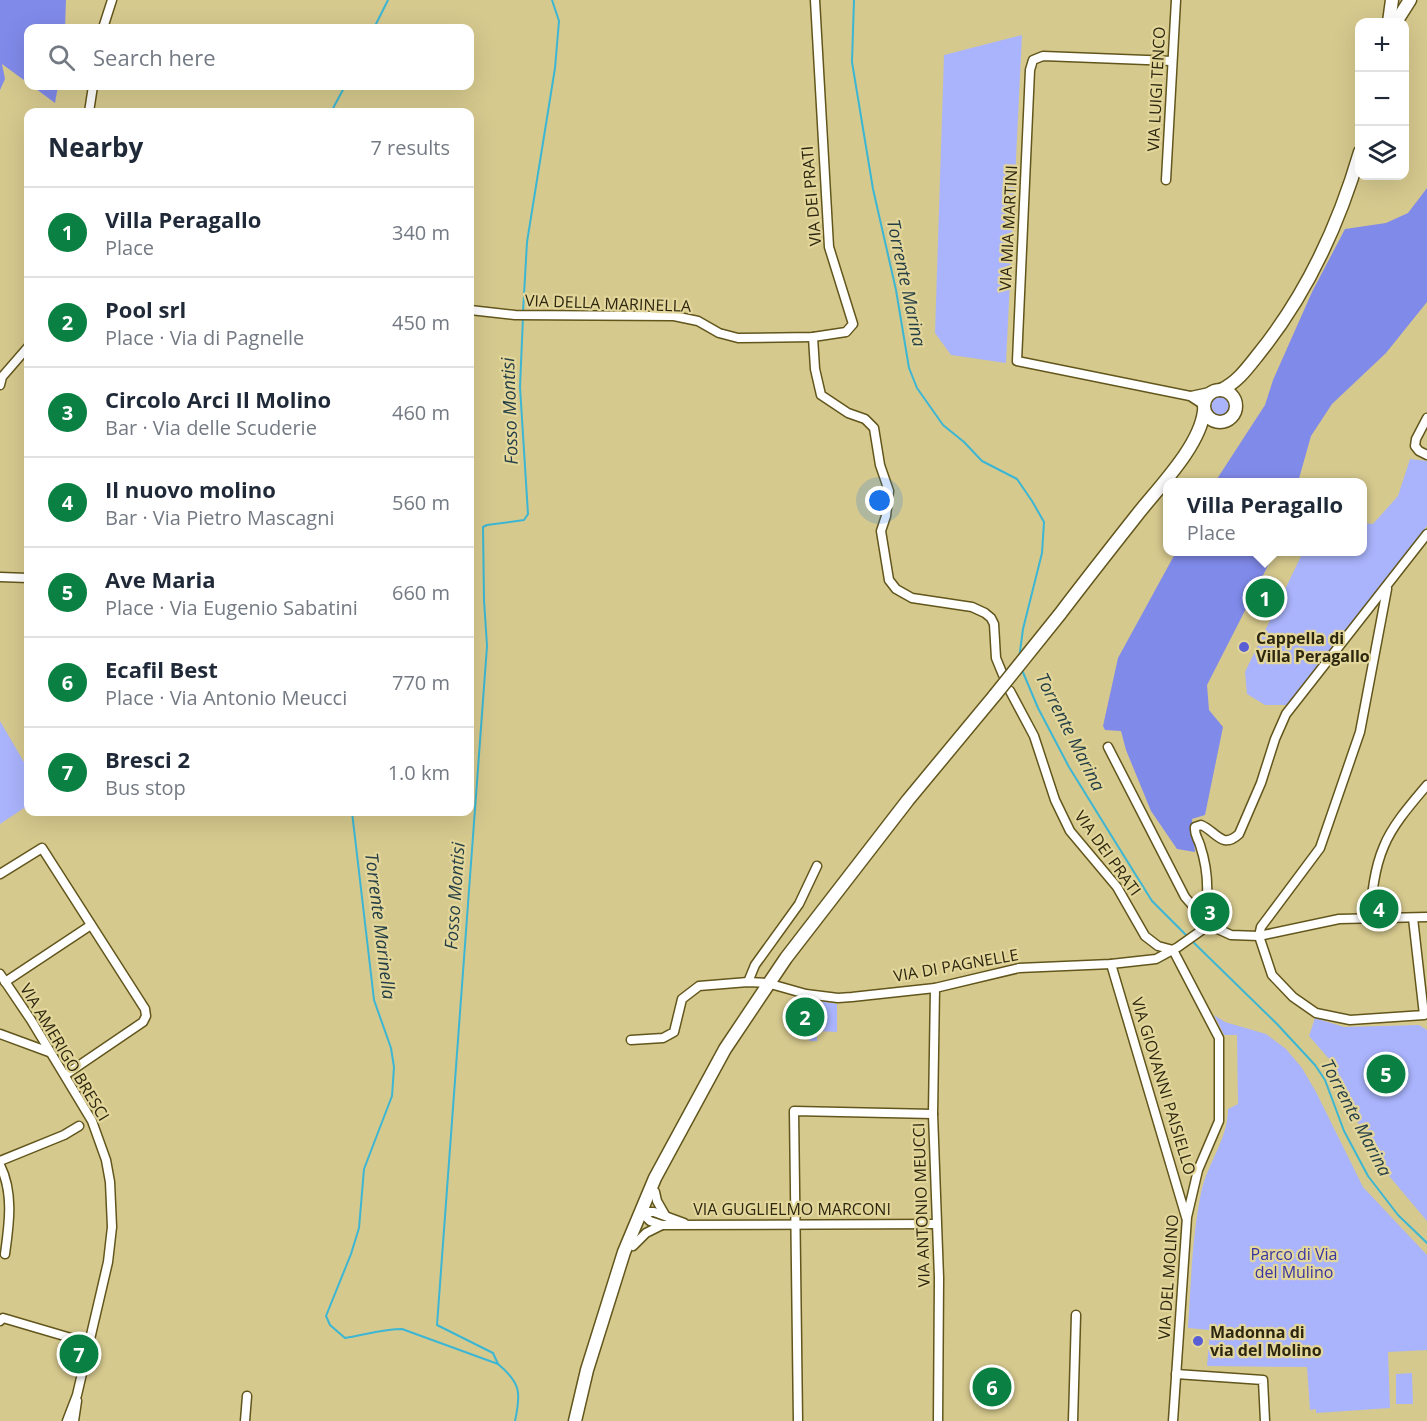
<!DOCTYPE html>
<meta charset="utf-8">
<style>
body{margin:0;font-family:"Open Sans",sans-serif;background:#f2f2f3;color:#1f2937}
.controls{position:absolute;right:18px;top:18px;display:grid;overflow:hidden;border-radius:12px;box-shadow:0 6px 24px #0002}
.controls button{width:54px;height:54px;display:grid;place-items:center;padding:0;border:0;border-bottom:2px solid #e0e1e3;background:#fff;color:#1f2937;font:30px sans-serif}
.you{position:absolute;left:880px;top:501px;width:21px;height:21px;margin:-15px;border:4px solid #fff;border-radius:50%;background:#1a73e8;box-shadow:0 0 0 9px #1a73e833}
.badge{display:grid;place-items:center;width:39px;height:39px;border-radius:50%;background:#0b8043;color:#fff;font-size:20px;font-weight:700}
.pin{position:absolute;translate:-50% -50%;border:3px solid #fff;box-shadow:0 2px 6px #0006}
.popup{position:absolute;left:1163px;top:478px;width:204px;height:78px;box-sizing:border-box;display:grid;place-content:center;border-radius:12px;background:#fff;filter:drop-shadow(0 2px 4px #0005);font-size:20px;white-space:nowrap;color:#747a83}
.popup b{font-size:22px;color:#1f2937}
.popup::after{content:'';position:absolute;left:50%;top:100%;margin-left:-12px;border:12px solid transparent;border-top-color:#fff}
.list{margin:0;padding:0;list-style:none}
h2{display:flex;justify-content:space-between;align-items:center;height:78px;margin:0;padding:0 24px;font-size:26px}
h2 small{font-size:20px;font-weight:400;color:#747a83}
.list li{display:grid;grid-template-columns:39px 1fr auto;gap:18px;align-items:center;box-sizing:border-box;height:90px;padding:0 24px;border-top:2px solid #e0e1e3}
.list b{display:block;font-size:22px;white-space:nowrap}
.list p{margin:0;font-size:20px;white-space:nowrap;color:#747a83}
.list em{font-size:20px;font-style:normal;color:#747a83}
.icon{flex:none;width:33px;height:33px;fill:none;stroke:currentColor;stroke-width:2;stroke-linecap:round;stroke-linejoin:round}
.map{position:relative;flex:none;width:1427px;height:1421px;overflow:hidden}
.search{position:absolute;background:#fff;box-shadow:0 6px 24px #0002;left:24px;top:24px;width:450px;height:66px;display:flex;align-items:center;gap:15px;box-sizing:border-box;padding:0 21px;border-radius:12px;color:#747a83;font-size:22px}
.panel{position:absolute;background:#fff;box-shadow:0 6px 24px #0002;left:24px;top:108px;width:450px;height:708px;border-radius:12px}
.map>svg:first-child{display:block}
</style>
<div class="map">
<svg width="1427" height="1421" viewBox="0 0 1427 1421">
<rect width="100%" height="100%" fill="#d6c98e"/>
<g fill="#aab4fc">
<polygon points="1022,35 1006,363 951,355 935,333 944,55"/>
<circle cx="1220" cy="406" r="12"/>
<polygon points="1410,459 1427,461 1427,526 1287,705 1265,705 1247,694 1245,672 1303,552 1362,552 1363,523 1373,524 1398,496"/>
<polygon points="0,721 28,769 29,812 24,808 0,824"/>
<polygon points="794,997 837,1004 837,1032 817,1031 817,1041 809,1041 813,1030 815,1008 810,1002 800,1004 793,999"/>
<path d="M1214 1015 1225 1022 1266 1034 1286 1049 1302 1068 1316 1092 1363 1187 1427 1255V1350L1388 1352 1390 1408 1316 1413V1409L1310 1410 1307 1367 1207 1366 1210 1330 1188 1328C1191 1283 1192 1237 1201 1193 1207 1164 1228 1139 1228 1109L1238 1104 1237 1035H1224Z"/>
<polygon points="1315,1018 1344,1027 1419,1025 1427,1030 1427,1221 1379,1164 1356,1119 1342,1081 1330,1060 1309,1036"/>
<polygon points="1412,1373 1413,1404 1396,1404 1396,1374"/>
</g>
<g fill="#808ae9">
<polygon points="0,0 66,0 65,28 28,28 28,83 2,64 5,79 0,90"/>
<polygon points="32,86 58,86 55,103"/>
<polygon points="1427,188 1427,302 1386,353 1332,404 1311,436 1298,482 1215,482 1265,405 1273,380 1312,292 1345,229 1386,223 1408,213"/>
<polygon points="1176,552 1275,552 1207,685 1209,710 1223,727 1205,815 1192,819 1195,852 1177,849 1151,811 1126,750 1121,731 1105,730 1103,726 1118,658"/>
</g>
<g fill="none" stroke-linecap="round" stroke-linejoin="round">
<g stroke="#3cb6d3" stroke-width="2">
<polyline points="854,0 852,62 873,189 896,290 909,368 917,388 943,425 964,442 982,461 1017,479 1032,501 1044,522 1042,553 1023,629 1019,659"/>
<polyline points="374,28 388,0"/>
<polyline points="331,112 345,86"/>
<polyline points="523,312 527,242 555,68 559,21 552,0"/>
<polyline points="1022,670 1038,708 1069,767 1106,827 1152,901 1187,936"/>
<path d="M352 812 374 1000 391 1048 394 1067 392 1096 364 1169 359 1228 351 1254 326 1316 330 1325 345 1338C365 1335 383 1329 402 1329L498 1364C521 1383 521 1393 515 1421"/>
<polyline points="1191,940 1277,1024 1315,1065 1325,1080 1344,1131 1368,1176 1398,1215 1427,1243"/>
<polyline points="498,1364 493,1353 437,1325 487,646 484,600 483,527 487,525 524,520 528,514 520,387 523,317"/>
</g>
<defs>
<g id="minor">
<polyline points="103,28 112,0"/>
<polyline points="1172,61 1043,56 1033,60 1030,70 1017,361 1190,396 1204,405"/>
<polyline points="89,112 93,86"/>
<polyline points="1166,180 1176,0"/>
<polyline points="470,310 515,315 674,316 698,321 719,333 738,338 813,337 846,332 853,324 829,247 815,0"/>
<polyline points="813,337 815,369 821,395 848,413 865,419 874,428 880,465 889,491 886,516 881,531 889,580 896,589 912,598 972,607 985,613 991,618 994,624 996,658 1003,675"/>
<polyline points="0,385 2,377 28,347"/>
<polyline points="1191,396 1214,391"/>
<polyline points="1427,418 1416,439 1415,446 1419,451 1427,455"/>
<polyline points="0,577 28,578"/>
<polyline points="1010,691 1034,736 1055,800 1070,831 1117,887 1145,936 1158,946 1173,950"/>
<polyline points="1108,747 1185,897 1205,920"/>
<polyline points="0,874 42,848 145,1009 146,1016 143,1022 65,1075"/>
<path d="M1204 918C1209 895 1208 869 1200 845 1198 838 1194 835 1195 827L1201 825C1216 831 1222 850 1239 834L1261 783 1275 739 1286 714 1427 534"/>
<path d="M1370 919C1372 894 1374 869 1384 846 1393 824 1412 803 1427 785"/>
<polyline points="1209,925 1231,935 1259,936 1339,919 1427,917"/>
<polyline points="1259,936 1261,927 1320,848 1360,732 1387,589"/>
<polyline points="1259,936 1272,975 1293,997 1316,1013 1350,1020 1424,1015 1413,918"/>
<polyline points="1173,950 1219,1038 1219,1121 1198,1170 1187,1217 1173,1421"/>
<polyline points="1111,964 1186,1217"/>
<polyline points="0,974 31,1020 92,1121 106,1160 110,1182 112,1227 108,1262 77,1395 67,1421"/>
<polyline points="5,982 91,925"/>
<polyline points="748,982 755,965 799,904 817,866"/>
<polyline points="935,988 933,1114 939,1278 938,1421"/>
<polyline points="0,1034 49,1052"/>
<polyline points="631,1040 663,1038 674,1032 682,999 699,986 748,982 767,983 806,994 838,998 852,997 935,988 1019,968 1111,964 1156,959 1178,947 1209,925"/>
<polyline points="0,1161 64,1135 79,1126"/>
<path d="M0 1165C14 1193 9 1225 5 1254"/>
<polyline points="655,1192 657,1201 665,1215"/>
<polyline points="684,1223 654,1212 641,1212 650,1221 662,1225 936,1224"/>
<polyline points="633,1246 646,1233 662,1225"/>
<polyline points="0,1321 3,1318 88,1343"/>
<polyline points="1176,1374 1263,1380 1265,1421"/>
<polyline points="74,1421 77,1401"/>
<polyline points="245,1421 247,1396"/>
<polyline points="798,1421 794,1111 933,1114"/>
<polyline points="1073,1421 1076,1315"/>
</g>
<g id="secondary">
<polyline points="1389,22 1392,0"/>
<polyline points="1396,22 1410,0"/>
<path d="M1221 390C1237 382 1246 370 1257 356 1305 297 1339 224 1360 152"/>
<circle cx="1220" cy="406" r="16"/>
<path d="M1060 614C1085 581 1111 548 1137 515 1159 487 1200 446 1204 411"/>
<polyline points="575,1421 587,1370 624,1252 655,1178 725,1049 786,958 908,800 995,695"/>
</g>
</defs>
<use href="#minor" stroke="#62561c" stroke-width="11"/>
<use href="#secondary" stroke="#62561c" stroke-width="15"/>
<use href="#minor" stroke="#fff" stroke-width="8"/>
<use href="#secondary" stroke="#fff" stroke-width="12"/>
<defs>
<polyline id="secondary-bridge" points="995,695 1060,614"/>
</defs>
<use href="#secondary-bridge" stroke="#62561c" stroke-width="15" stroke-linecap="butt"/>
<use href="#secondary-bridge" stroke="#fff" stroke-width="12"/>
</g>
<g fill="#5a5ed5" stroke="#e3d69b" stroke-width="2">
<circle cx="1244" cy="647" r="6"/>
<circle cx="1198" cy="1341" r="6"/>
</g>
<g text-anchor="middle" stroke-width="4.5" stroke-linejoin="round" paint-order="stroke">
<g font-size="16" fill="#2d2710" stroke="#e3d69b">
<text transform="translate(1156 89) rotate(-87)" y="6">VIA LUIGI TENCO</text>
<text transform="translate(811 196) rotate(-95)" y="6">VIA DEI PRATI</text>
<text transform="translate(1008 228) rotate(-87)" y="6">VIA MIA MARTINI</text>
<text transform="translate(608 303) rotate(2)" y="6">VIA DELLA MARINELLA</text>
<text transform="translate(1108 853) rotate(54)" y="6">VIA DEI PRATI</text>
<text transform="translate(956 965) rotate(-10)" y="6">VIA DI PAGNELLE</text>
<text transform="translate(65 1052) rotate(59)" y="6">VIA AMERIGO BRESCI</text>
<text transform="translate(1164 1086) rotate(73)" y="6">VIA GIOVANNI PAISIELLO</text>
<text transform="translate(921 1205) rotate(-92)" y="6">VIA ANTONIO MEUCCI</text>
<text x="792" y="1215">VIA GUGLIELMO MARCONI</text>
<text transform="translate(1168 1277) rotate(-86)" y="6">VIA DEL MOLINO</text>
</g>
<g font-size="16" font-weight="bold" fill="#2d2710" stroke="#e3d69b" text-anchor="start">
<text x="1256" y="644">Cappella di<tspan x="1256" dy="18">Villa Peragallo</tspan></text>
<text x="1210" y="1338">Madonna di<tspan x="1210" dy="18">via del Molino</tspan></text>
</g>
<g font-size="16" fill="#3834a1" stroke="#e3d69b">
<text x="1294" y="1260">Parco di Via<tspan x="1294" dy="18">del Mulino</tspan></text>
</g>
<g font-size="18" font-style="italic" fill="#253f46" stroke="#e3d69b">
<text transform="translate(906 283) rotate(78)" y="6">Torrente Marina</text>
<text transform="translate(510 411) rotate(-92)" y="6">Fosso Montisi</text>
<text transform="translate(1070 732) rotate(63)" y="6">Torrente Marina</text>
<text transform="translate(455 896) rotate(-86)" y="6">Fosso Montisi</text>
<text transform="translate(380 926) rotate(83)" y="6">Torrente Marinella</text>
<text transform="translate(1356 1118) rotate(62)" y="6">Torrente Marina</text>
</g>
</g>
</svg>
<div class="controls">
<button>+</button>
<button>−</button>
<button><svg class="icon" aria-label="layers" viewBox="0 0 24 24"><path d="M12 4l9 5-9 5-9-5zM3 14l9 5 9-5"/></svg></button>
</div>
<div class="you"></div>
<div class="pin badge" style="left:1265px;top:598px">1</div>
<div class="popup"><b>Villa Peragallo</b>Place</div>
<div class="pin badge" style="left:805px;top:1017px">2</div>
<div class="pin badge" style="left:1210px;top:912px">3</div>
<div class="pin badge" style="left:1379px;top:909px">4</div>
<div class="pin badge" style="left:1386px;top:1074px">5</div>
<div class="pin badge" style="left:992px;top:1387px">6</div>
<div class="pin badge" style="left:79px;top:1354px">7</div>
<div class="search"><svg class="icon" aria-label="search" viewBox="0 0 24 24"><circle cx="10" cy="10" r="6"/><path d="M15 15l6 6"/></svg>Search here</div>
<section class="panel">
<h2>Nearby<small>7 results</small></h2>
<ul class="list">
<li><span class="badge">1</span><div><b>Villa Peragallo</b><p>Place</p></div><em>340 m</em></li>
<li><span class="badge">2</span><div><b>Pool srl</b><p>Place · Via di Pagnelle</p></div><em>450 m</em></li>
<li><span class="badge">3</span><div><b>Circolo Arci Il Molino</b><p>Bar · Via delle Scuderie</p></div><em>460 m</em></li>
<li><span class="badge">4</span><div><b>Il nuovo molino</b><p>Bar · Via Pietro Mascagni</p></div><em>560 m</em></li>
<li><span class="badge">5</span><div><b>Ave Maria</b><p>Place · Via Eugenio Sabatini</p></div><em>660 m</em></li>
<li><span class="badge">6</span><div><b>Ecafil Best</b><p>Place · Via Antonio Meucci</p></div><em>770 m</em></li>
<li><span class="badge">7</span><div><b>Bresci 2</b><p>Bus stop</p></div><em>1.0 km</em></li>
</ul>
</section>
</div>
